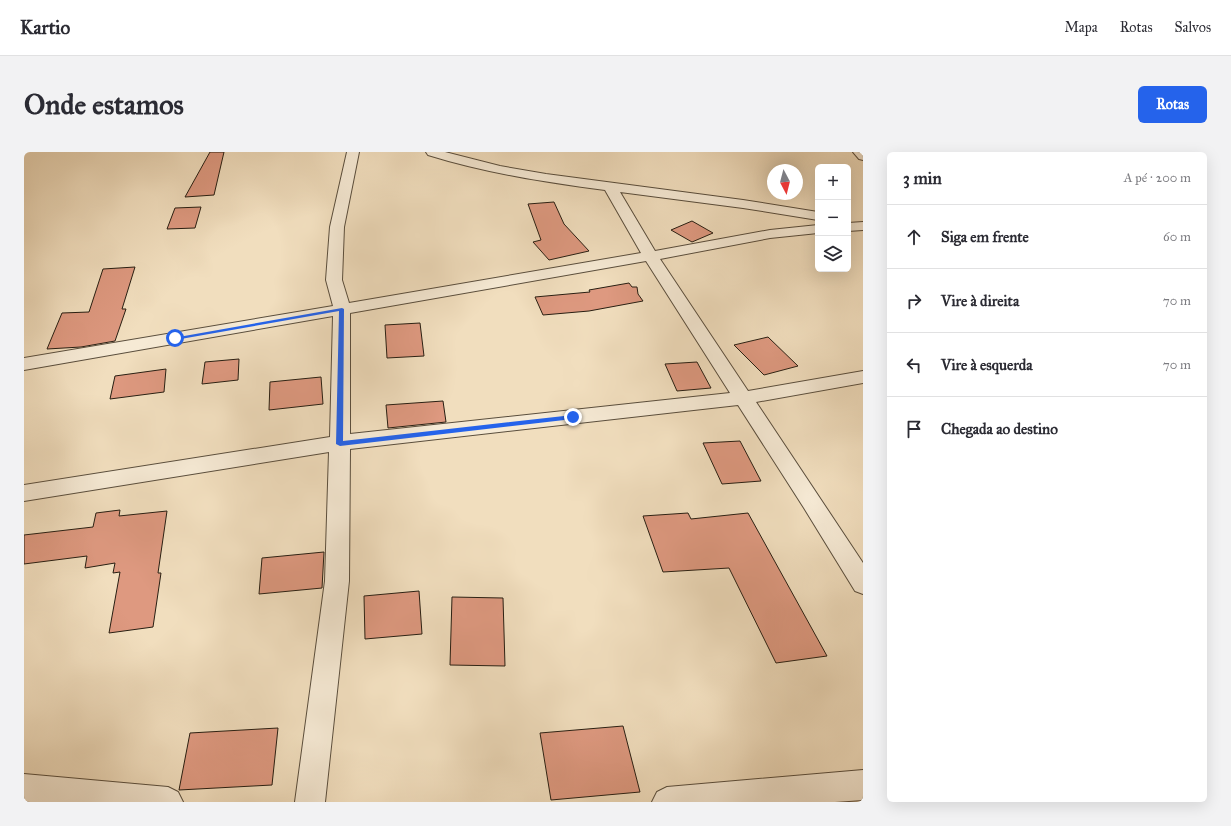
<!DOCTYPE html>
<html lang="pt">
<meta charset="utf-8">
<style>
body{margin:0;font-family:"IM FELL Great Primer",serif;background:#f2f2f3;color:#2b2b33}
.controls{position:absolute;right:12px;top:12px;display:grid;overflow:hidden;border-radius:6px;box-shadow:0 4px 16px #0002}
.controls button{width:36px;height:36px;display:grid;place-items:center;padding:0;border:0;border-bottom:1px solid #e1e1e2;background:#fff;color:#2b2b33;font:20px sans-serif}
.compass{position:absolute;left:743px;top:12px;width:36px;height:36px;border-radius:50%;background:#fff;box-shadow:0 4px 16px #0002;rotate:173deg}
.stop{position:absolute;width:12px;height:12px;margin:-9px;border:3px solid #2563eb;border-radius:50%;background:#fff}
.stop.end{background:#2563eb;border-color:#fff;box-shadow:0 1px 4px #0008}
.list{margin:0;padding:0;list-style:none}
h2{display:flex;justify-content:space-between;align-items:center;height:52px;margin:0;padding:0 16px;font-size:17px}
h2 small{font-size:13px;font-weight:400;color:#7c7c81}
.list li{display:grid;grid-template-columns:26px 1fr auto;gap:12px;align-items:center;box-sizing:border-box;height:64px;padding:0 16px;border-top:1px solid #e1e1e2}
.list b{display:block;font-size:15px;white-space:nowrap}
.list em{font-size:13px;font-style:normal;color:#7c7c81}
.icon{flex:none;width:22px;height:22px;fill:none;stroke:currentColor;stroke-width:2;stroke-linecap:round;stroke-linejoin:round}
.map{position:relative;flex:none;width:839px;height:650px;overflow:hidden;border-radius:6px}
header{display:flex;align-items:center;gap:24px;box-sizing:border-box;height:56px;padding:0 20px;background:#fff;border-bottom:1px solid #e1e1e2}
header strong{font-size:19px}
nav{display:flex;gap:22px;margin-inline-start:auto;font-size:14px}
.intro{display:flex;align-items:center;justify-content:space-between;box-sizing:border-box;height:96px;padding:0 24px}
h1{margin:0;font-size:28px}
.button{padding:10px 18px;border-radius:6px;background:#2563eb;color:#fff;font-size:14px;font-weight:700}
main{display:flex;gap:24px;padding:0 24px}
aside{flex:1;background:#fff;border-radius:6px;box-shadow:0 4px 16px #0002}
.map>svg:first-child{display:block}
</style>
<header>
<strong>Kartio</strong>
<nav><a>Mapa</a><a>Rotas</a><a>Salvos</a></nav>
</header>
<div class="intro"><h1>Onde estamos</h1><a class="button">Rotas</a></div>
<main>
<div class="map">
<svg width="839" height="650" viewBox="0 0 839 650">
<rect width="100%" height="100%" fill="#f1debe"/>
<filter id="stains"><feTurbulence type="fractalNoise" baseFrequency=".005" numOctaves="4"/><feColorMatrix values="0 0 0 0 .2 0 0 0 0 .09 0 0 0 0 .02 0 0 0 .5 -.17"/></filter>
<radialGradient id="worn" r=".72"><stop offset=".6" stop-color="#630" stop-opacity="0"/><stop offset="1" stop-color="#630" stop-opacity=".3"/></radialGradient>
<g fill="#de9980" stroke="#271e12">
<polygon points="186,0 200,0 190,43 161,45"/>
<polygon points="530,50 540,72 565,99 525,108 509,90 517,88 504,52"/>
<polygon points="177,55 171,76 143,77 151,56"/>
<polygon points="668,69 689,81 668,90 647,78"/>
<polygon points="111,115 98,157 102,157 91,189 57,195 23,197 38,161 65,160 79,117"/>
<polygon points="605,131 608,135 613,135 614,142 619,149 565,159 519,163 511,145 566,140 565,138"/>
<polygon points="396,171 400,204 363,206 361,173"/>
<polygon points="744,185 774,214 740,223 710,193"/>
<polygon points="215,207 214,228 178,232 181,210"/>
<polygon points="673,210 687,236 653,239 641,212"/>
<polygon points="142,217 140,240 86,247 91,224"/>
<polygon points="297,225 299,252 245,258 246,230"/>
<polygon points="419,249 422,270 364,276 362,253"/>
<polygon points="716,289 737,329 698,332 679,291"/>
<polygon points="96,358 95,364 143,359 134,421 137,421 129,475 85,481 96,420 89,421 91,411 61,416 63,404 0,412 0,383 69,375 72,361"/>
<polygon points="664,361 667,367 724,361 803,504 752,511 705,416 639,420 619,364"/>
<polygon points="300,400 298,436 235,442 238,406"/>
<polygon points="395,439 398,482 341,487 340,444"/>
<polygon points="428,445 479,446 481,514 426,513"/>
<polygon points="599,574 616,640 527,648 516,581"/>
<polygon points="254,576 248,633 155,638 166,581"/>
</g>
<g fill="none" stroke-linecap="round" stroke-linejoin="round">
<defs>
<g id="street">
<path d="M323 0H335L320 75 318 128 325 151 617 101 581 38C521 30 462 21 404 3L402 0H421L476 14 522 22 719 48 794 60V68L719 56 596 40 631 99 746 78 794 73V81L746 86 636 107 724 239 839 219V231L732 250 839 411V442L831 439 780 356 714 253 326 297 325 429 301 650H271L301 429 305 300 0 349V333L306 285 309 164 0 218V206L309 154 302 128 306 75ZM622 109 706 241 326 282V161Z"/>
<polygon points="829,0 839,0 839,8 835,7"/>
<polygon points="839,70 839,78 824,79 824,71"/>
<polygon points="839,618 839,648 811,650 628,650 633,640 643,635"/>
<polygon points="0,622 144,635 154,640 159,650 0,650"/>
</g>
</defs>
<use href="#street" stroke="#5a4e3d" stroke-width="2"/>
<use href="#street" fill="#f6ead5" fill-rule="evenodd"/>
</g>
<polygon fill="#2563eb" points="318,156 320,157 319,289 549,263 552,265 549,267 316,294 312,292 315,159 151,188 149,186"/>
<rect width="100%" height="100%" filter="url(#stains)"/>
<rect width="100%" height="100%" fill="url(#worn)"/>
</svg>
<div class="controls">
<button>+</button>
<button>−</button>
<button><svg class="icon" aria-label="layers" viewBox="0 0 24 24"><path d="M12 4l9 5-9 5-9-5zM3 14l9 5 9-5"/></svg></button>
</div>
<svg class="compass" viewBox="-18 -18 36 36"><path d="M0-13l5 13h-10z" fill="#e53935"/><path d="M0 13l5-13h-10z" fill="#7c7c81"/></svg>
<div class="stop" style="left:151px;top:186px"></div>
<div class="stop end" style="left:549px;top:265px"></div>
</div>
<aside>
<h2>3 min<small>A pé · 200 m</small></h2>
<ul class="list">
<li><svg class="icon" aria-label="ahead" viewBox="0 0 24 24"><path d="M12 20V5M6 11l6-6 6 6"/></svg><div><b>Siga em frente</b></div><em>60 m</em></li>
<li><svg class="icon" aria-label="right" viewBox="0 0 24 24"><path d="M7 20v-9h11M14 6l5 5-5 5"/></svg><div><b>Vire à direita</b></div><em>70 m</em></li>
<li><svg class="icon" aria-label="left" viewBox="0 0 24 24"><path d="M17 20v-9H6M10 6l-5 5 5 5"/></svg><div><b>Vire à esquerda</b></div><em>70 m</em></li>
<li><svg class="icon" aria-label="arrive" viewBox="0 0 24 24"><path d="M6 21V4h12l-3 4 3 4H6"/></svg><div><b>Chegada ao destino</b></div></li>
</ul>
</aside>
</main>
